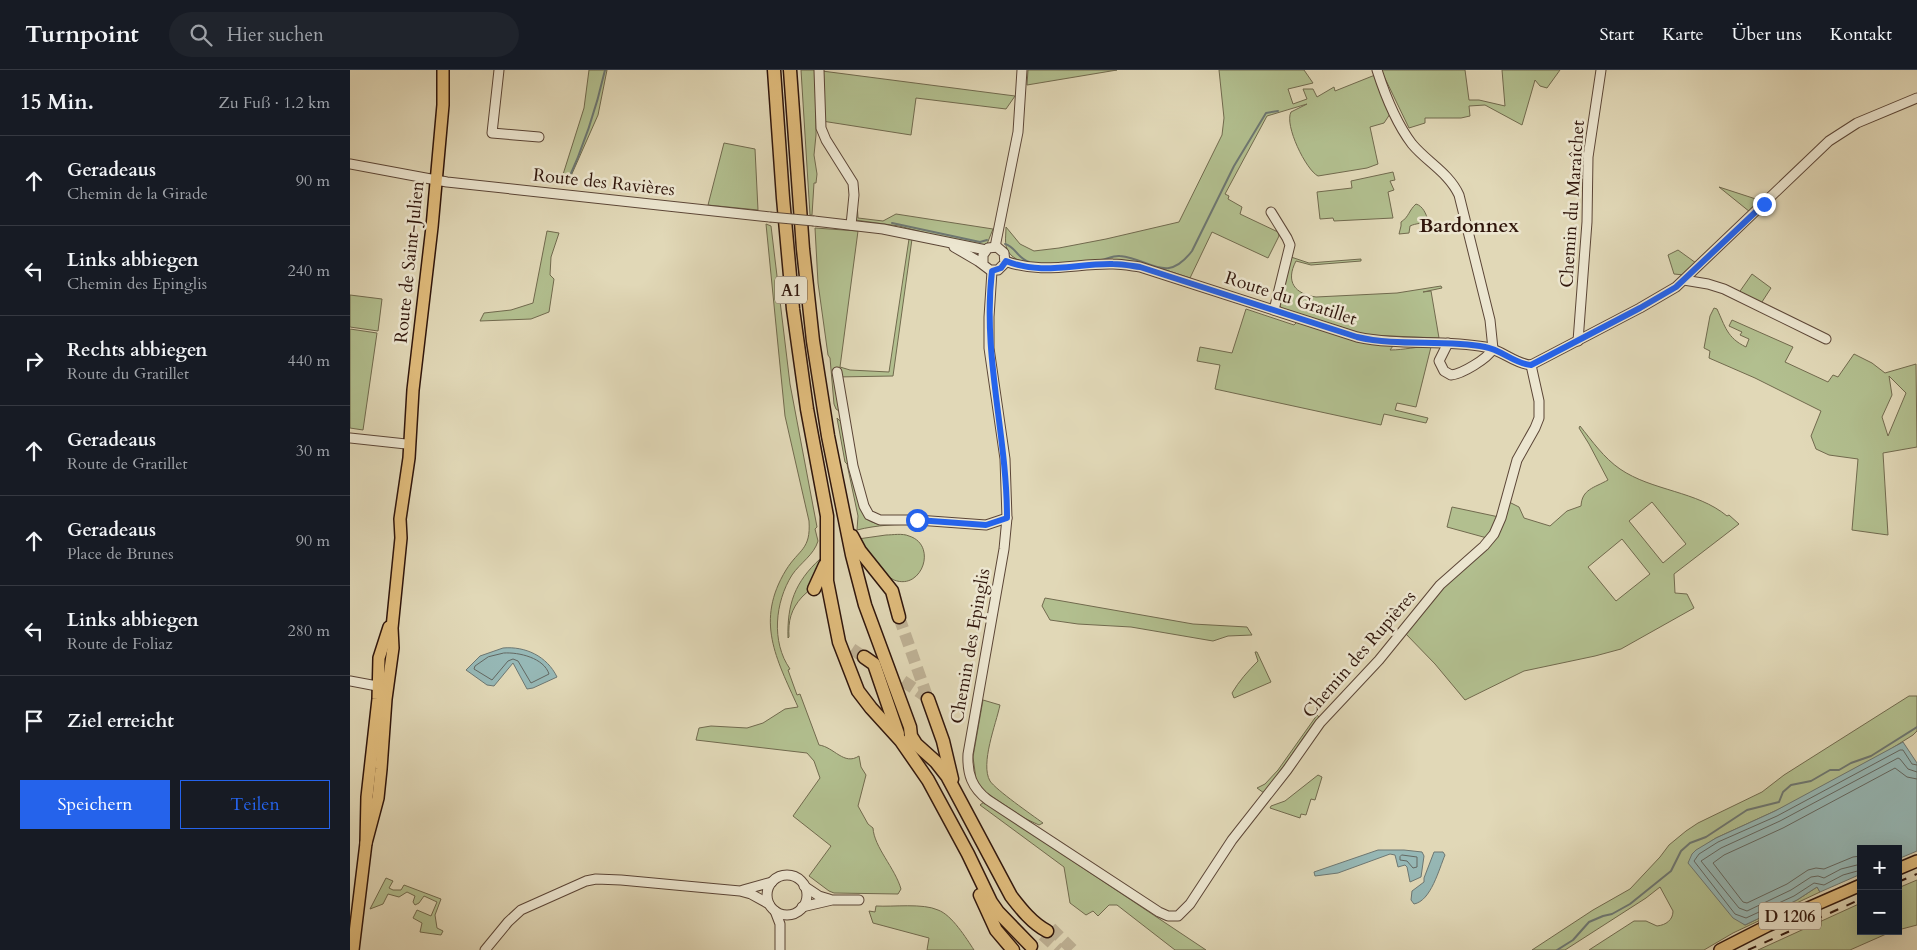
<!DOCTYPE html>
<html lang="de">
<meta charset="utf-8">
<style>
body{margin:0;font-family:Cardo,serif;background:#20242c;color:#f1f3f6}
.controls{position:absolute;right:15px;bottom:15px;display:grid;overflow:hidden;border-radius:0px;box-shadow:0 5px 20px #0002}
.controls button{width:45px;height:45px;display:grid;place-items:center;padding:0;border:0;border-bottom:1px solid #363941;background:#171b24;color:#f1f3f6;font:25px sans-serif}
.stop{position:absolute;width:15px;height:15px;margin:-11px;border:4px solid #2563eb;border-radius:50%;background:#fff}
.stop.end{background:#2563eb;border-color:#fff;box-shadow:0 1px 5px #0008}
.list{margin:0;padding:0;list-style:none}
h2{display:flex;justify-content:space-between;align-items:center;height:65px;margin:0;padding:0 20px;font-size:21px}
h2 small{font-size:16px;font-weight:400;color:#9ea1a6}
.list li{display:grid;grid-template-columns:32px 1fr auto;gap:15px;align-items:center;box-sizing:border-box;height:90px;padding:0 20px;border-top:1px solid #363941}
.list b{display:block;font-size:19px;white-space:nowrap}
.list p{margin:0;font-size:16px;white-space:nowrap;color:#9ea1a6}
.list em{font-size:16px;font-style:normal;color:#9ea1a6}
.actions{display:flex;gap:10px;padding:15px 20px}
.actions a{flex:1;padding:11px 0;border:1px solid #2563eb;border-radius:0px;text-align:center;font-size:18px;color:#2563eb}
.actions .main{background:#2563eb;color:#fff}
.icon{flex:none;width:28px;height:28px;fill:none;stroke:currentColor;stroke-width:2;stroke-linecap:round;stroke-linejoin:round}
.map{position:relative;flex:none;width:1567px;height:880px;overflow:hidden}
header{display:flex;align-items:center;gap:30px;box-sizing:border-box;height:70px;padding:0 25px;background:#171b24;border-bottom:1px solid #363941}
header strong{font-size:24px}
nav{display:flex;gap:28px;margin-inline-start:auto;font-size:18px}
.search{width:350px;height:45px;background:#20242c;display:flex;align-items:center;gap:12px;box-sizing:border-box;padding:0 18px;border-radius:28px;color:#9ea1a6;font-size:19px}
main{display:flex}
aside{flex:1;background:#171b24}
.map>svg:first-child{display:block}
</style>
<header>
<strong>Turnpoint</strong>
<div class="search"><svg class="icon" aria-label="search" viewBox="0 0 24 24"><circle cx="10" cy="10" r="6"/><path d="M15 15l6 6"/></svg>Hier suchen</div>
<nav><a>Start</a><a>Karte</a><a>Über uns</a><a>Kontakt</a></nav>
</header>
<main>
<aside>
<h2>15 Min.<small>Zu Fuß · 1.2 km</small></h2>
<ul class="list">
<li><svg class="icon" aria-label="ahead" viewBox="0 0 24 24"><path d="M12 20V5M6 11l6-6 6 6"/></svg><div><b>Geradeaus</b><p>Chemin de la Girade</p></div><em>90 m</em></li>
<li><svg class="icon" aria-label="left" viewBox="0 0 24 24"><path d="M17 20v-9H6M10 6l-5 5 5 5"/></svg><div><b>Links abbiegen</b><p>Chemin des Epinglis</p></div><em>240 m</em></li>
<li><svg class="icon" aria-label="right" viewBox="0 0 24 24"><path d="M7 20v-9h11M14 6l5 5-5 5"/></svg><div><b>Rechts abbiegen</b><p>Route du Gratillet</p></div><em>440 m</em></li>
<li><svg class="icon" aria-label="ahead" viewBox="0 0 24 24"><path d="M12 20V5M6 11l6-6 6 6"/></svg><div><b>Geradeaus</b><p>Route de Gratillet</p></div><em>30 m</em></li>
<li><svg class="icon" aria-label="ahead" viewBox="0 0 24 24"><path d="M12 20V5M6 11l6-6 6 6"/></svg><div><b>Geradeaus</b><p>Place de Brunes</p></div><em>90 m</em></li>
<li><svg class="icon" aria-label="left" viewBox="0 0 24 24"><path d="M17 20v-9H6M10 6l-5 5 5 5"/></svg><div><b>Links abbiegen</b><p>Route de Foliaz</p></div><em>280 m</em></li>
<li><svg class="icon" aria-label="arrive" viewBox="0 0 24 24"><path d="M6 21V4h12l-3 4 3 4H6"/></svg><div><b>Ziel erreicht</b></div></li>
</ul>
<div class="actions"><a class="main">Speichern</a><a>Teilen</a></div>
</aside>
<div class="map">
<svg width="1567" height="880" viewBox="0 0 1567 880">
<rect width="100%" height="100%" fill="#e1d8b7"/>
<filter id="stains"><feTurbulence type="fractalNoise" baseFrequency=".004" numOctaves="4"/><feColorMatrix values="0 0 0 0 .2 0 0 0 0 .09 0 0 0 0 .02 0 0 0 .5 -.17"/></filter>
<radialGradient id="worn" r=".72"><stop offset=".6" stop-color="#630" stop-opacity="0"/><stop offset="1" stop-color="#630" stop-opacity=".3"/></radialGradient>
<g fill="#b2bf8f" stroke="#716a4e" fill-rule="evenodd">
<polygon points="239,0 257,0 248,45 217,115 210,114 234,38"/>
<polygon points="451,0 466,0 466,65 464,85 467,104 466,113 464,113 462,145 460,145"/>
<polygon points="678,0 767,0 677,15"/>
<path d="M869 0H954L963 13 938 19 943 34 957 29 953 19H963L967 27 984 17 985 21 1025 5 1040 44 1034 53 1020 57 1028 94 1017 98 968 106C956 100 934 55 941 42L957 34 917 46 875 124 879 126 878 129 892 137 890 144 928 162 929 166 918 188 862 162 840 208C824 203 807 196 791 194 762 192 682 204 662 186 653 178 656 168 656 157L670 174 684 181 709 178 756 169 829 152 872 65 874 48Z"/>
<polygon points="1031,0 1115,0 1119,30 1129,30 1155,36 1152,0 1210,0 1197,18 1190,16 1185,10 1172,55 1135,35 1119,36 1120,46 1111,48 1075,48 1075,53 1059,58"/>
<polygon points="472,1 665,26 656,39 566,28 561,65 472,51"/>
<polygon points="374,73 405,79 408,140 358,135"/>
<polygon points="1043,102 1045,110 1040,111 1044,120 1038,122 1043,148 984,151 983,148 970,149 967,122 1002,118 1001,111"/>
<polygon points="1369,117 1412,131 1400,142"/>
<polygon points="506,118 508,148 533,151 546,144 643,159 637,174 630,177 549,156 505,150"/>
<path d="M1066 134C1073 136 1076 144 1078 150 1073 154 1066 153 1060 156L1059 163 1049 164 1051 156V152C1059 147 1059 140 1066 134Z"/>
<path d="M416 154 421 156 440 314 467 457 465 459 468 471C464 485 450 493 442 505 425 532 421 572 440 599L438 600 447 625 450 624 469 675C484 677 494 696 509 686L511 697 516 705 508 736 518 754 523 758C524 777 545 798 551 819L548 824 484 823 479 821 459 806 481 776 443 746 470 708 464 691 457 683 346 670 349 658 361 656 397 658 413 653 435 639 448 637C426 588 405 551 436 500 449 479 461 480 459 451L435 346Z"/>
<polygon points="465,158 508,161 490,297 500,300 539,302 559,169 562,169 543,306 486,307 490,338 489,341 486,339 484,334 480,288 478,285 468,213"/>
<polygon points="197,161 209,163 201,187 200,205 204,209 199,242 181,249 130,251 134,243 161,240 183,233"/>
<polygon points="1328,180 1346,193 1334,205 1324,204 1318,185"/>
<path d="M941 187 959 193 1011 189V191L961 195 946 191C935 212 945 224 966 227L1047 223 1091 216 1092 218 1073 222 1081 221 1089 268 1016 265 933 239 929 235Z"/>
<polygon points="1402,204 1421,218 1410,235 1388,224"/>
<polygon points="0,225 32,229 28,261 0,257"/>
<path d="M1364 238 1367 239C1375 256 1377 268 1396 277L1399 269 1390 265 1392 262 1379 256 1382 250 1443 277 1435 292 1478 312 1483 305 1488 307 1504 284 1522 293 1535 303 1566 294 1567 377 1533 383 1538 465 1502 460 1508 389 1479 385 1466 379 1461 366 1471 341 1405 308 1359 288 1360 281 1354 278 1360 246ZM1539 306 1556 323 1538 366 1532 347 1542 325Z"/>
<path d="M896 239 944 255 947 252 1008 272 1043 276 1040 280C1055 280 1067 276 1081 277L1066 337 1047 333 1045 340 1078 348 1076 353 1034 344 1031 355 865 319 870 295 847 291 850 277 882 283Z"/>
<polygon points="0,259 27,263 13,360 0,358"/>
<path d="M487 348 492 353C496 370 506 440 517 449 526 457 540 452 551 452 576 450 603 456 628 459 587 456 547 450 507 460L508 446 497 394 495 392Z"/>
<path d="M1230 356C1242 371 1254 388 1270 399 1302 421 1347 421 1377 446L1379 445 1389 454 1324 504 1325 523 1337 524 1344 538 1271 579 1245 586 1174 601 1115 630 1085 594 1055 563 1091 518 1136 479 1159 432 1169 437 1174 448 1200 456 1217 441 1231 436C1232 419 1244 418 1258 410L1239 374 1229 358ZM1302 432 1336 474 1313 493 1279 451ZM1272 469 1300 504 1266 531 1238 497Z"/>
<polygon points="1102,437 1149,447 1137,468 1097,457"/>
<path d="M536 465C543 465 552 463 559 466 588 475 572 521 544 510 531 504 516 481 508 469Z"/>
<path d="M470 489C470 498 468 508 463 516 460 520 456 523 452 527 441 539 438 551 439 567L438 568C437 534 445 512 470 489Z"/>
<polygon points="695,528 843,554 897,557 902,565 878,566 863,571 781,557 728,554 700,550 692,536"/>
<path d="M905 582H907L921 612 884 628 882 623C889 611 898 601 908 591Z"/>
<path d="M1559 626H1567V661L1563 665 1536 682 1436 736 1366 768 1342 784 1390 851 1395 855 1447 830 1467 817 1470 822 1383 863 1354 880H1239L1284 851H1296L1307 856C1316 855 1323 850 1323 841L1310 817 1296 828 1215 880H1182L1243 840 1280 819 1310 787 1319 775 1336 761 1348 753 1412 722 1434 705Z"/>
<path d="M633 630 650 635C646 654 630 694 640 711 646 720 682 745 693 753L689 755 674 748 634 721 626 709 623 687Z"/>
<path d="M967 645 969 647C949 671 934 699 914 723L907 718 915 714 928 700Z"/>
<polygon points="968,705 972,707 965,730 961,729 956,745 951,744 950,748 920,738 921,736 935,731"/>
<polygon points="634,732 856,880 825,880 767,835 759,835 748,846 743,841 736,845 720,833 714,797 630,735"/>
<polygon points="36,808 43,811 39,818 43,820 51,820 54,815 91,829 85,845 87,858 93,861 91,865 70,862 72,853 63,848 67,840 81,846 87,832 74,826 69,833 65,835 63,832 65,826 57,822 49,827 38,824 33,834 20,839"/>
<polygon points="1567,810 1567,855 1548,860 1548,818"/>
<polygon points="1511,833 1511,861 1543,861 1500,880 1408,880"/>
<path d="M526 836C543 837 573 833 588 840 602 845 616 868 624 880H577L579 868 523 853 519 841 525 842Z"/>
</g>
<g fill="#96b8b6" stroke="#6d7772">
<path d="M153 578C175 576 197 586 207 607L183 618 177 619 163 593 144 616 137 615 116 600 130 586Z"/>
<polygon points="1553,672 1567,693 1567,781 1548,789 1548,779 1511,779 1511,804 1470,822 1467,817 1447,830 1395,855 1383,848 1338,793 1342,784 1346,780 1366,768 1425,741"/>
<polygon points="1028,780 1054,780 1072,782 1074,786 1071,807 1060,812 1057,797 1055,795 1048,797 1045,785 1040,784 988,803 965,806 964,802"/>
<path d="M1084 782H1093L1095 785C1089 799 1081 831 1064 834L1061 830 1062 821 1074 812V808Z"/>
</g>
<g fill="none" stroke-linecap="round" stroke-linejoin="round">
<g stroke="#636761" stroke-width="1">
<path d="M154 583C169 582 194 588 199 604L181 613 168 591 163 589 158 591 142 610 124 599 125 596 138 587Z"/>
<polygon points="1052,785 1067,787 1067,797 1063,798 1057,791 1050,790 1050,787"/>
<polyline points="1511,786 1503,787 1474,799 1466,798 1458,800 1437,814 1397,833 1393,832 1363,793 1374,785 1433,758 1545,698 1557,707 1567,709"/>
<polyline points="1511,794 1491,799 1474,808 1468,806 1461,807 1441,820 1397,841 1389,838 1351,791 1371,778 1430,751 1548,688 1550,689 1558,699 1567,702"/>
<polyline points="1511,800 1493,805 1474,815 1464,813 1444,826 1396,848 1385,844 1344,791 1349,784 1368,772 1427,746 1550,680 1553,680 1562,694 1567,695"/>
</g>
<g stroke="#6d7772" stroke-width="2">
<path d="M216 115C233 78 246 40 255 0"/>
<polyline points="542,153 630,172 637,170"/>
<path d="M655 174C665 176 667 188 679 192"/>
<path d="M751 190C757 189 764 185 770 186 801 189 816 215 842 181L884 96 916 43 928 41"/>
<polyline points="1207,880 1223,870 1239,852 1253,846 1262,844 1280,834 1321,801 1331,781 1340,773 1356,767 1397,740 1429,732 1433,722 1441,715 1461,711 1480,700 1489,700 1501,693 1521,686 1567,657"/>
</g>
<g stroke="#beb195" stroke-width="12" stroke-dasharray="12 6" stroke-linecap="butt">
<polyline points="549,547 578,629"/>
<polyline points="502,579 514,587"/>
<polyline points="553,611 578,628"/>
<polyline points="701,858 723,880"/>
<polyline points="693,865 709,880"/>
</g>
<defs>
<g id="minor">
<polyline points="149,0 142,63 189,67"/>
<polyline points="469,0 471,58 476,70 503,113 504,125 501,155"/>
<path d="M1027 0C1035 25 1046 53 1062 74 1077 92 1099 103 1109 125L1140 250 1143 279"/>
<polyline points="0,94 97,112 420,147"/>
<polyline points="921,142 937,168 940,175 924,240"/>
<polyline points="464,151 533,159 636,180"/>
<polyline points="604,177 628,191 640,200 648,200 655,193 654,183 647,177 638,178 633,185 633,194"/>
<polyline points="645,177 668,62 672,0"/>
<path d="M655 191C692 205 726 193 763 194 772 194 782 196 790 197L1007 267C1049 276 1093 269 1135 277 1152 280 1165 294 1181 295"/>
<path d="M642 201 639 247V278L655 389 657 448 654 479 618 684C617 704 622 718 638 730L809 842 818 846H828L840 834 882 770 937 700 970 653 1029 590 1090 515 1134 476 1144 464 1151 448 1167 390 1185 358 1189 348V331L1181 295"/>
<polyline points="1334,210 1358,214 1374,219 1476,269"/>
<polyline points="1228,271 1237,152 1238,87 1251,0"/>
<path d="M1098 273 1089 291 1094 301 1101 305C1112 304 1137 289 1143 279"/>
<polyline points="1181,295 1290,238 1326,217 1479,71 1507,53 1567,28"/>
<polyline points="487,302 503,396 514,436 519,445 530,450 567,450 636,455 657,448"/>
<polyline points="0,368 56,374"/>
<polyline points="0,611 27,616"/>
<circle cx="437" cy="825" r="20"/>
<polyline points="454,816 469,826 479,829"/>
<polyline points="393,820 422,812"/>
<polyline points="452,837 482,830 509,830"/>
<polyline points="425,841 430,854 430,880"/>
<polyline points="135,880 158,852 171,840 236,811 246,809 271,810 390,821 401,824 419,834"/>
</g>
<g id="major">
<polyline points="16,773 28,728 31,699 36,629 43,578 42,558 51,468 50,449 59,388 63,320 82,157 93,35 93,0"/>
<polyline points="1548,799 1567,791"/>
<polyline points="3,880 16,773 17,727 28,629 29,588 39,557"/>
<polyline points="1370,880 1417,856 1511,815"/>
</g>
<g id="highway">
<polyline points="424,0 433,128 443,239 457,339 477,446 477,511 489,572 508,621 521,638 551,671 578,710 618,784 641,832 648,842 681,876"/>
<path d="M440 0 453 179 463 271 478 366 502 485 515 535 560 657 561 666 566 674 586 692 597 706 661 826C671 839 682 853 697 861"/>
<polyline points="502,466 510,481 542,521 549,547"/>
<polyline points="464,519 475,495"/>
<polyline points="514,587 524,594 548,664"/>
<polyline points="578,629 593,671 602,709"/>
<polyline points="630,825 646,860 663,880"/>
</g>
</defs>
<use href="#minor" stroke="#5c4637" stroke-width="11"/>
<use href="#major" stroke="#30160c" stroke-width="14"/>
<use href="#highway" stroke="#30160c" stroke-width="15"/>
<use href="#minor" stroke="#ece6d0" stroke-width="9"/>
<use href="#major" stroke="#e0bc7c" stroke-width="11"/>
<use href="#highway" stroke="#e0bc7c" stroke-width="12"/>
<g stroke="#30160c" stroke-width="2" stroke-dasharray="9 9" stroke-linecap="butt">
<polyline points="1548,812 1567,804"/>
<polyline points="1398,880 1511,829"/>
</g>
<defs>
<polyline id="minor-bridge" points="420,147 464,151"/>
</defs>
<use href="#minor-bridge" stroke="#5c4637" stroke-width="11" stroke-linecap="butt"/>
<use href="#minor-bridge" stroke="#ece6d0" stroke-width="9"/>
</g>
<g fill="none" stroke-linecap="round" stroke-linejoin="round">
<path stroke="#2563eb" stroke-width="6" d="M567 450 636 455 657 448C657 364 632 285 642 201L651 198 656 191C692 206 726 193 763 194 773 194 782 196 790 197L1007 267C1049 277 1093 269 1135 277 1152 280 1165 294 1181 295L1290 238 1326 217 1414 134"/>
</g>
<g text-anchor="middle" stroke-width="5" stroke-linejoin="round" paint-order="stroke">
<g fill="#ece6d0" stroke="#685447" stroke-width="1">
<rect x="425" y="206.5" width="32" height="27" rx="4"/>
<rect x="1409" y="832.5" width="62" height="27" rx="4"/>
</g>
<g font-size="16" font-weight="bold" fill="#30160c">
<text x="441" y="226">A1</text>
<text x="1440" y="852">D 1206</text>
</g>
<g font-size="18" fill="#30160c" stroke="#ece6d0">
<text transform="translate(254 112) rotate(6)" y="6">Route des Ravières</text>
<text transform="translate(1222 134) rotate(-86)" y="6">Chemin du Maraîchet</text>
<text transform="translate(59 192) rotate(-84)" y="6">Route de Saint-Julien</text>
<text transform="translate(941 228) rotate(18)" y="6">Route du Gratillet</text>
<text transform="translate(620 576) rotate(-80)" y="6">Chemin des Epinglis</text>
<text transform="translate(1009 584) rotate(-49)" y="6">Chemin des Rupières</text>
</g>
<g font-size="20" font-weight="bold" fill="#30160c" stroke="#ece6d0">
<text x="1119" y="162">Bardonnex</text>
</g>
</g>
<rect width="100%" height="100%" filter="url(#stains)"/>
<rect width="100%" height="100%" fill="url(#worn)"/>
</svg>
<div class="controls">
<button>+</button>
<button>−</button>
</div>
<div class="stop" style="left:567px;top:450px"></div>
<div class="stop end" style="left:1414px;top:134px"></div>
</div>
</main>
